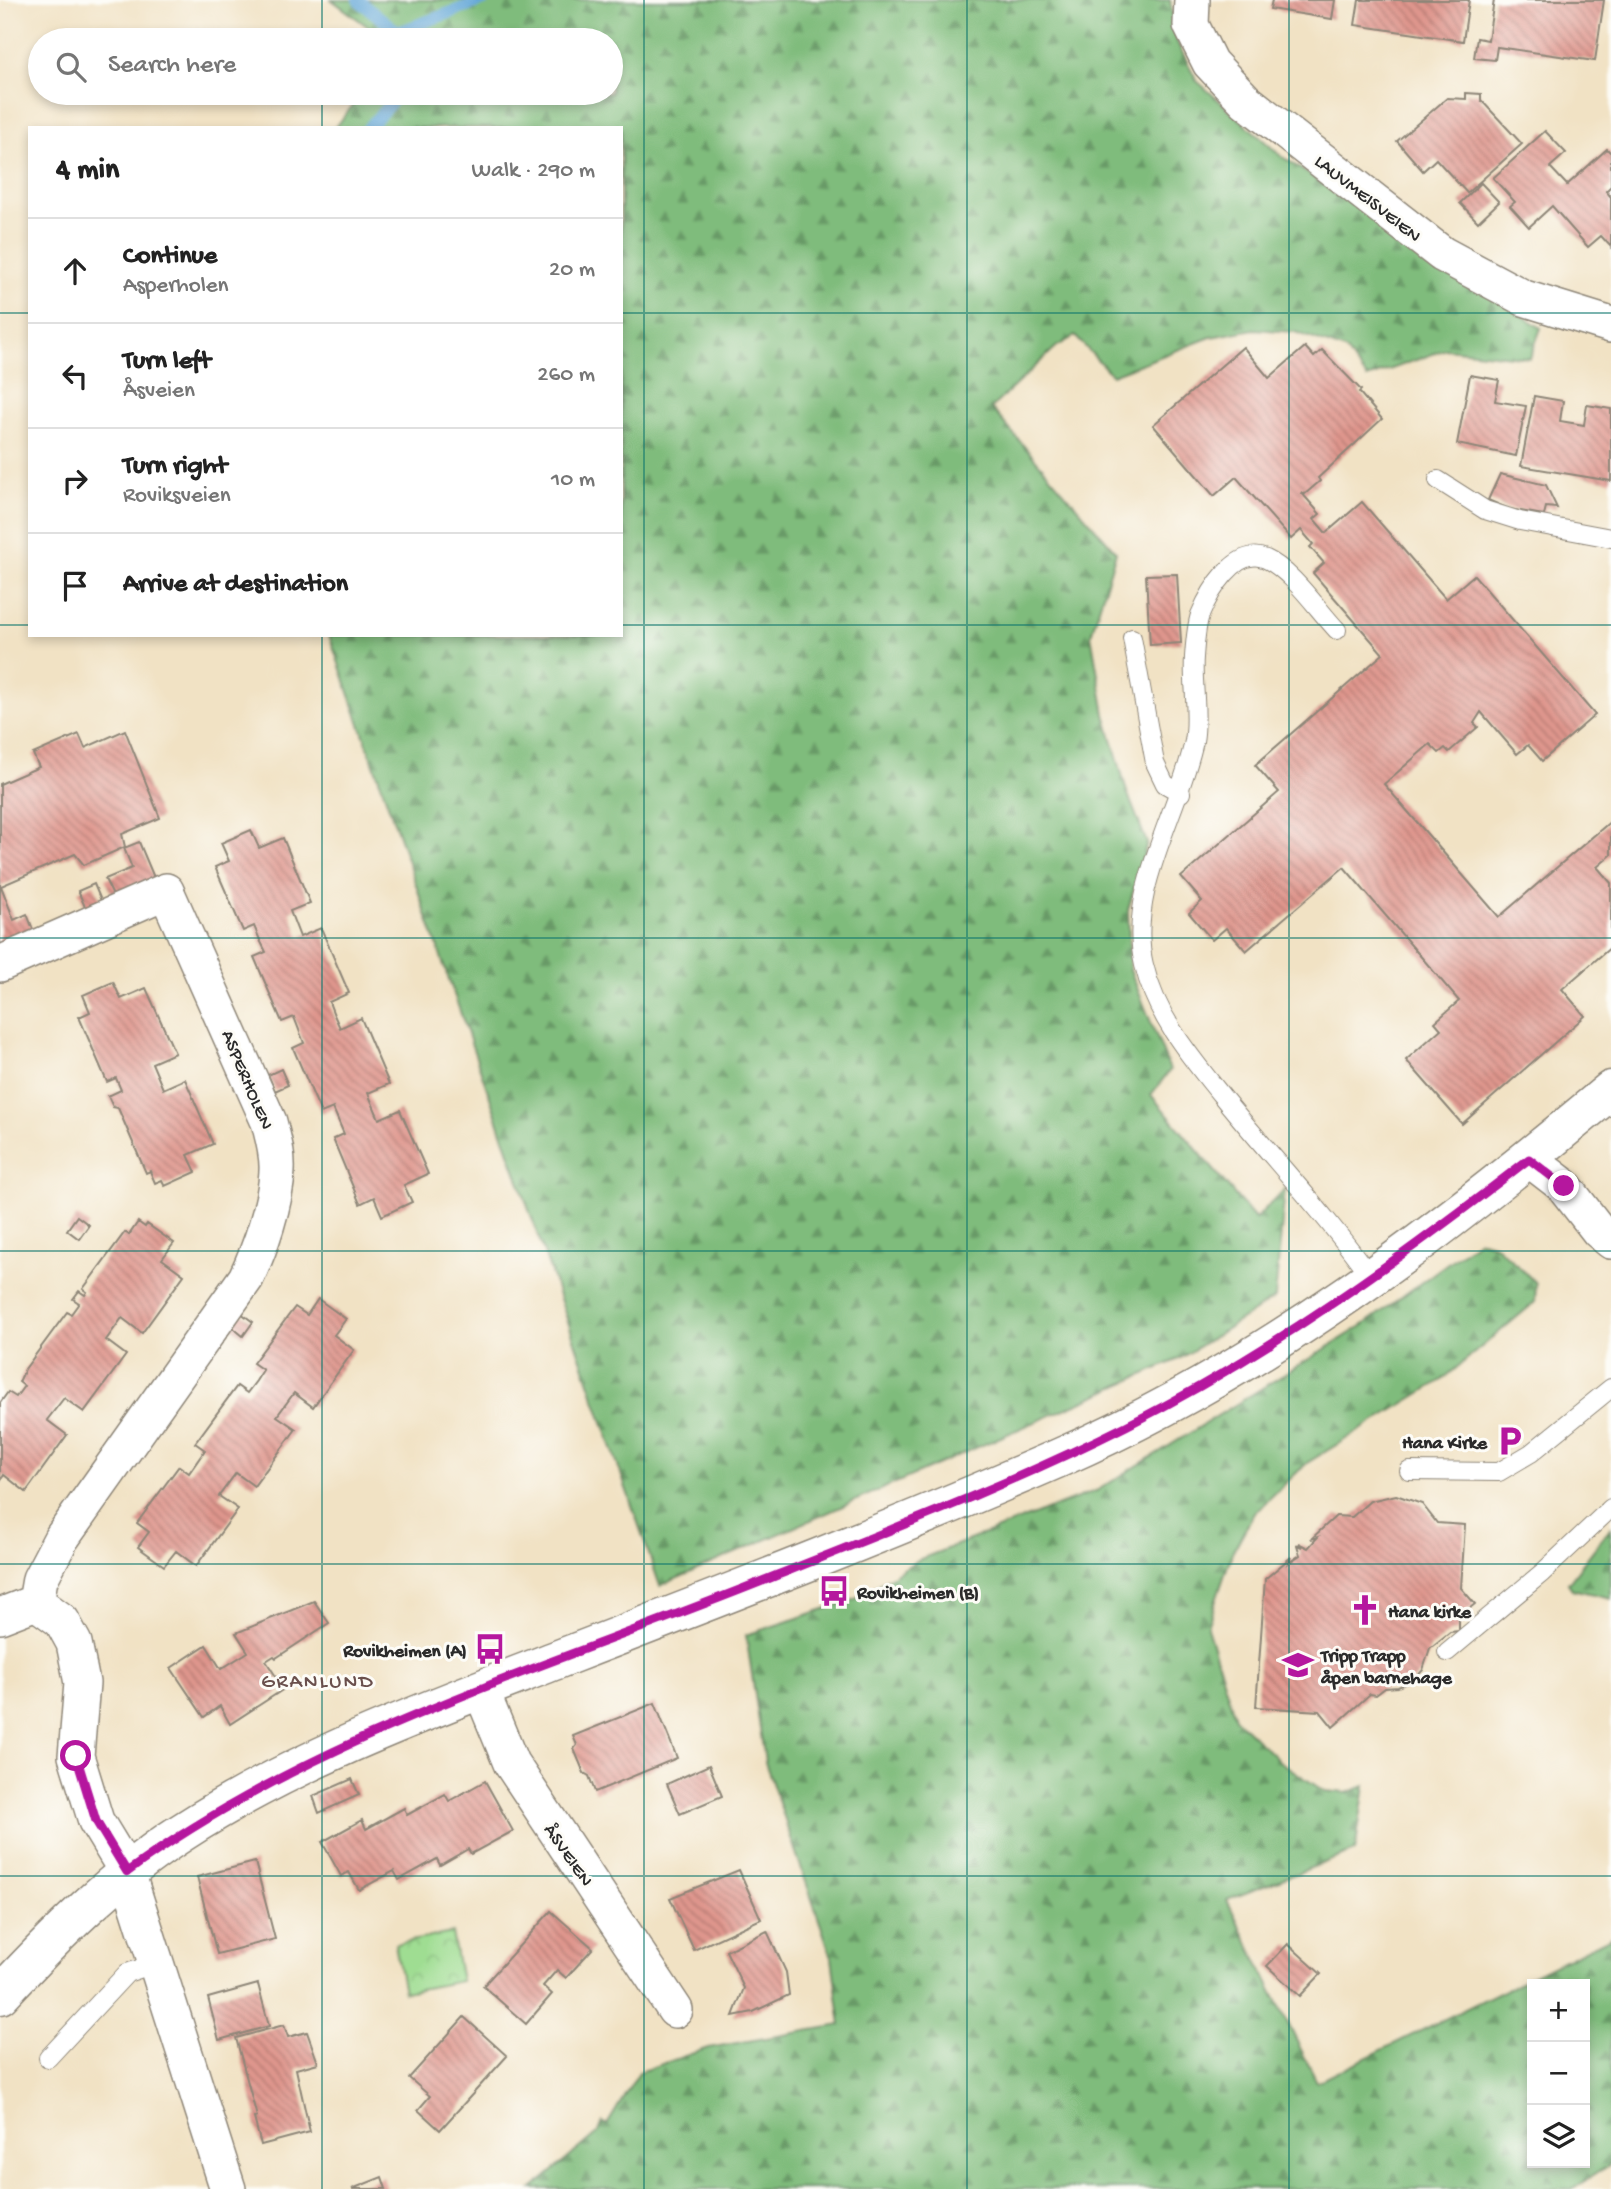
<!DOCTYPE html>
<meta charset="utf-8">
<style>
body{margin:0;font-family:"Gochi Hand",sans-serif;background:#f6f6f6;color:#222}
.controls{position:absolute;right:21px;bottom:21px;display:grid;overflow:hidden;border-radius:0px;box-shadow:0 4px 10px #0003}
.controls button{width:63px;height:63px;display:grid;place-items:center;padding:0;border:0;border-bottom:2px solid #e0e0e0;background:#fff;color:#222;font:35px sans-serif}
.stop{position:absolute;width:21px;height:21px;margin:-16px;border:5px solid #b5179e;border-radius:50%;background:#fff}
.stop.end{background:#b5179e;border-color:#fff;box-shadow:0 2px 7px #0008}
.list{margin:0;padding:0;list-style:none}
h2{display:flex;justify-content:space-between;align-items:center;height:91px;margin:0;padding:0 28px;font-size:30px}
h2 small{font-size:23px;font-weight:400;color:#767676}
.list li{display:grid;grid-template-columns:46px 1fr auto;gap:21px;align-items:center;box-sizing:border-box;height:105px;padding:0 28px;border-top:2px solid #e0e0e0}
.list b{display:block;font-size:26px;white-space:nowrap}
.list p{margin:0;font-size:23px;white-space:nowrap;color:#767676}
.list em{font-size:23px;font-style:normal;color:#767676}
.icon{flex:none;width:38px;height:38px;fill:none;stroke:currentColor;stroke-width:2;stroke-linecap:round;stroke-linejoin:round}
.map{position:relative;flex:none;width:1611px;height:2189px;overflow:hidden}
.search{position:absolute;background:#fff;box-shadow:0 4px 10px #0003;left:28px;top:28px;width:595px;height:77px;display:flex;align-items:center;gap:18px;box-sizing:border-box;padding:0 24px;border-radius:38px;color:#767676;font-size:26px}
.panel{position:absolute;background:#fff;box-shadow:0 4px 10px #0003;left:28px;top:126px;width:595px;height:511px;border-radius:0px}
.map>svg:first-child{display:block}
</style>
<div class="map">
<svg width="1611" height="2189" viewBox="0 0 1611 2189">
<defs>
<pattern id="forest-firs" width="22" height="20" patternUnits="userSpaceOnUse" patternTransform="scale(1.75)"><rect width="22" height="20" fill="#7fbc7c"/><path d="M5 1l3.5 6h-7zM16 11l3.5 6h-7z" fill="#689966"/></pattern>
<pattern id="park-crowns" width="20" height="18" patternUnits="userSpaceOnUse" patternTransform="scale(1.75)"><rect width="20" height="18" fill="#9fdd92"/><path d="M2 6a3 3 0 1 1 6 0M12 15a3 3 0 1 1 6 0" fill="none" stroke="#89be7e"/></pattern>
<pattern id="building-back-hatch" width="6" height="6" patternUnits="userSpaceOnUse" patternTransform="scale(1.75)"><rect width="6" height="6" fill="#df968d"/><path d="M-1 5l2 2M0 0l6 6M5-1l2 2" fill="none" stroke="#b57b73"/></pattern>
</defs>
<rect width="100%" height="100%" fill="#fdfcf7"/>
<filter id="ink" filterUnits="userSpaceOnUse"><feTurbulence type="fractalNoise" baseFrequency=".0143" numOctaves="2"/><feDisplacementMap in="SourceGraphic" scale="14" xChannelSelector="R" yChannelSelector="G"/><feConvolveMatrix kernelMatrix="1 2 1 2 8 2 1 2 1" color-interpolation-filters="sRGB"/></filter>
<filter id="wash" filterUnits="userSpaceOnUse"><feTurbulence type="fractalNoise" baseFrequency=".00686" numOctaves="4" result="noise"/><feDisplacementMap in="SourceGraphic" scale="28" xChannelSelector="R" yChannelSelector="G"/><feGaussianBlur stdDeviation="1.57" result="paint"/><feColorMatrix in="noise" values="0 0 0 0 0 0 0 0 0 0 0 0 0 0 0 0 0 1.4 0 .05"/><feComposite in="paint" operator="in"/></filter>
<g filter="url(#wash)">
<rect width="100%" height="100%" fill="#f1e2c4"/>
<g fill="url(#forest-firs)" stroke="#557454" stroke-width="2" fill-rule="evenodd">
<polygon points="332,0 1170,0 1177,42 1197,81 1281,156 1541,328 1530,358 1446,349 1367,378 1345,350 1295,332 1254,329 1211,337 1112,375 1075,336 1056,347 991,408 1116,552 1091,635 1105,714 1127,792 1147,843 1128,910 1130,970 1170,1070 1151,1095 1255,1219 1285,1189 1275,1298 1179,1359 660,1586 329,635 621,635 621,128 335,128 363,93 611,93 611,40 386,40"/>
<path d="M1479 1240 1495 1245 1536 1283 1535 1302 1442 1380 1307 1463 1254 1513 1232 1553 1207 1627 1235 1718 1279 1761 1324 1791 1348 1793 1365 1786 1355 1851 1227 1900 1317 2082 1611 1937V2164L1572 2189H532L599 2132 603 2122 607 2125 639 2072 708 2048 841 2025 832 1958 765 1762 746 1635 855 1599 918 1560 1098 1490 1362 1326ZM1585 1984V2163H1532V1984Z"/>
<polygon points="1611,1527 1611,1598 1572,1589 1568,1583"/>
</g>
<polygon fill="url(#park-crowns)" stroke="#65845e" stroke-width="2" points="452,1933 461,1981 404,1992 395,1944"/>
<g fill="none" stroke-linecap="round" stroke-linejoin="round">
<g stroke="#63a7d8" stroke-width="12">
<polyline points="358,0 398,32 484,0"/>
<polyline points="368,128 397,96 415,93"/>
</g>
</g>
<g id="blocks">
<g fill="url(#building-back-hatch)">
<polygon points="1272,0 1335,0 1332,19 1270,9"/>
<polygon points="1359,0 1469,0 1463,41 1355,25"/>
<polygon points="1494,0 1604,0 1595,61 1497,47 1495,60 1474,58 1477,38 1488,40"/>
<polygon points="1466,93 1481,94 1481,100 1522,144 1467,193 1436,159 1423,171 1397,141 1447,98 1466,99"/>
<polygon points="1545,131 1566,153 1550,167 1567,185 1607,149 1611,153 1611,186 1606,191 1611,197 1611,247 1601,236 1588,247 1552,206 1529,227 1510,206 1515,202 1493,178"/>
<polygon points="1481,183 1499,202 1478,222 1460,203"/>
<polygon points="1243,347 1269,378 1305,347 1314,357 1322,350 1361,390 1359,392 1382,419 1318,478 1320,481 1305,494 1301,492 1320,514 1314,519 1326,533 1362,502 1446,599 1474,575 1595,715 1542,761 1528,745 1517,754 1481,712 1474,723 1478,727 1449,752 1445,748 1439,753 1430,744 1384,784 1499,917 1611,821 1611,855 1597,867 1611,883 1611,947 1562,989 1585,1016 1462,1124 1406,1060 1441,1029 1435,1022 1459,1001 1344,867 1246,951 1226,928 1212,940 1189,913 1202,901 1181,877 1279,792 1255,765 1383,654 1313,573 1324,563 1310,547 1313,544 1301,530 1291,539 1236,477 1214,496 1153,425"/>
<polygon points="1470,375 1499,380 1495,401 1526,406 1516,456 1457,444"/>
<polygon points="1534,396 1563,401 1560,421 1584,425 1587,405 1611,409 1611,481 1521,466"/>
<polygon points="1500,474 1546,485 1557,508 1546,507 1544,515 1509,509 1488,500"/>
<polygon points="1177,574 1181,643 1150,645 1146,575"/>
<polygon points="125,730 160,818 122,834 125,847 84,865 75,854 1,886 14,920 27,914 34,932 0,947 0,784 39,767 33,754 79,734 85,748"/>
<polygon points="251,830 259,848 283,838 310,903 290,911 300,937 321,928 349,993 329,1002 334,1015 340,1028 361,1018 389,1084 368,1093 379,1119 400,1110 428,1174 404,1185 412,1202 382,1216 374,1197 360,1204 333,1139 344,1134 333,1108 321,1113 293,1048 304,1043 294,1017 282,1022 254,957 266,952 260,940 254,926 243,931 215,867 229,861 221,843"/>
<polygon points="139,842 155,880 114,898 105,879 132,868 124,848"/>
<polygon points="94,884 102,903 86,909 78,891"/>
<polygon points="113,982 121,999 146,988 175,1053 152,1063 163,1089 185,1079 213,1144 188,1155 196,1172 165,1186 162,1180 155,1183 150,1171 146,1173 118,1108 113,1107 108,1096 121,1090 116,1078 107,1082 79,1017 90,1012 83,995"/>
<polygon points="281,1069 288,1085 275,1091 268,1075"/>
<polygon points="77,1216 89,1225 79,1239 67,1230"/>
<polygon points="138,1222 145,1227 147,1224 174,1243 162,1259 184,1275 142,1333 122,1318 106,1340 126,1355 84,1412 64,1398 47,1420 67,1435 26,1492 4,1475 0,1481 0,1403 8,1392 16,1397 24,1386 19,1382 25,1369 67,1312 71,1314 79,1303 73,1299 79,1291 85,1295 87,1292 83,1289 125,1232 129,1235"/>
<polygon points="318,1299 346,1319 334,1335 354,1350 313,1407 294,1393 277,1416 296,1429 254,1486 236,1473 219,1496 238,1509 196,1566 176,1551 164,1566 138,1547 149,1532 137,1523 179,1466 189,1473 205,1450 195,1443 237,1386 247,1393 256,1381 263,1370 253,1363 295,1307 307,1315"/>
<polygon points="241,1313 253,1322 243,1336 231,1326"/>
<polygon points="1396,1495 1422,1504 1437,1523 1465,1525 1461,1588 1475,1604 1459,1617 1459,1631 1450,1632 1430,1648 1423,1670 1414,1680 1398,1687 1385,1688 1376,1695 1370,1694 1333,1727 1320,1711 1256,1707 1265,1579 1291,1557 1288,1563 1300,1555 1297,1545 1302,1547 1298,1543 1308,1548 1318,1537 1311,1539 1336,1516 1352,1517 1370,1501"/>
<polygon points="314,1601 329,1623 276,1658 274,1656 266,1661 284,1689 230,1724 220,1706 204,1717 171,1668 206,1645 221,1669 248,1652 236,1633"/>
<polygon points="655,1703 677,1758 595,1792 589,1776 584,1773 574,1749 577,1745 573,1736"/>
<polygon points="709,1765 722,1796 680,1814 667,1784"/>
<polygon points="352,1779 359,1795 319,1813 313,1796"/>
<polygon points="485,1781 513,1831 471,1854 468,1849 440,1865 437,1859 399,1880 394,1871 359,1890 349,1872 341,1876 322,1842 362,1820 366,1829 404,1808 407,1815 445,1794 449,1801"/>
<polygon points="255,1862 275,1939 217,1954 197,1877"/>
<polygon points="739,1870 761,1919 694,1950 670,1898"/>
<polygon points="551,1911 593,1948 566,1978 557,1970 543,1986 552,1994 526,2024 483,1986"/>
<polygon points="767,1931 786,1972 789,1995 753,2012 733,2016 744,1988 726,1951"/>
<polygon points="1288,1944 1321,1974 1300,1996 1267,1966"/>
<polygon points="258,1984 269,2026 219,2040 208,1998"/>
<polygon points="464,2017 507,2056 440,2130 418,2110 430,2096 409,2078"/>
<polygon points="284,2025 288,2037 307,2032 318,2063 296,2069 310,2132 261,2145 254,2118 257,2117 236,2038"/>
<polygon points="382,2177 386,2189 352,2189"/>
</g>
</g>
</g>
<g filter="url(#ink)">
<use href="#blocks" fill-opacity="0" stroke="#8e8678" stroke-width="2"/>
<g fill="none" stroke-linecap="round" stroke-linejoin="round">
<defs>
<g id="service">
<polyline points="1438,480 1485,510 1520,521 1611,538"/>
<path d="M1337 630C1318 610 1291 570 1266 559 1236 545 1209 593 1200 615 1196 627 1195 644 1194 657 1192 684 1199 714 1194 741 1179 813 1126 891 1144 965 1156 1016 1189 1055 1221 1095 1271 1157 1326 1214 1372 1279"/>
<polyline points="1132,638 1155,763 1165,784 1181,793"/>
<polyline points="1409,1471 1499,1472 1531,1453 1611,1388"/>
<polyline points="1447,1652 1542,1573 1611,1508"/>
<polyline points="48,2058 127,1973 157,1963"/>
</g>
<g id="minor">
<polyline points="1192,0 1191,25 1210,63 1246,101 1442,254 1524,298 1611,325"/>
<path d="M0 964 166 891 269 1122C273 1138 278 1154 277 1171 276 1203 260 1249 246 1278L61 1539 40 1579 36 1602 0 1616"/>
<polyline points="1529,1159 1564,1186 1599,1231 1611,1241"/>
<polyline points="36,1602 62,1621 74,1643 82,1683 76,1756 96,1821 127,1872 228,2189"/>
<polyline points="481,1690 511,1763 675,2010"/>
</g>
<path id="tertiary" d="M0 1995C55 1936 113 1877 181 1833 298 1757 434 1708 564 1657 730 1593 896 1529 1059 1458 1263 1369 1442 1232 1611 1090"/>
</defs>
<use href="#service" stroke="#8e8678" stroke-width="20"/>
<use href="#minor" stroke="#8e8678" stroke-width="38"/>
<use href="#tertiary" stroke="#8e8678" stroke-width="41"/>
<use href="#service" stroke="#fff" stroke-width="18"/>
<use href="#minor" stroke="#fff" stroke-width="35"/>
<use href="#tertiary" stroke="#fff" stroke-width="38"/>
</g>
</g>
<g fill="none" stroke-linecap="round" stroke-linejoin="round" filter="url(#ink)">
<path stroke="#b5179e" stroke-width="9" d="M76 1756 96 1821 127 1872C320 1731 556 1665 775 1576 893 1529 1013 1483 1126 1426 1271 1353 1401 1258 1529 1159L1564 1186"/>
</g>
<path fill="none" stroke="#0f766e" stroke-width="2" stroke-opacity="0.55" d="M322 0V40M644 0V2189M967 0V2189M1289 0V2189M322 93V128M0 313H30M621 313H1611M0 625H30M621 625H1611M322 635V2189M0 938H1611M0 1251H1611M0 1564H1611M0 1876H1611"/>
<defs>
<symbol id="parking-bare" viewBox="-9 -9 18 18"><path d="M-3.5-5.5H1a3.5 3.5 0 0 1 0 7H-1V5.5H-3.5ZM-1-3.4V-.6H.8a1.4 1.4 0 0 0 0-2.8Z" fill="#b5179e" stroke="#fdfcf7" stroke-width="2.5" paint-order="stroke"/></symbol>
<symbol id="bus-bare" viewBox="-9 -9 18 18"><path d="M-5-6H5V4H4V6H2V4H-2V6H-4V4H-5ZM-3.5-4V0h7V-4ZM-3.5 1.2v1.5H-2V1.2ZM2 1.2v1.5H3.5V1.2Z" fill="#b5179e" stroke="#fdfcf7" stroke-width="2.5" paint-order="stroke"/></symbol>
<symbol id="church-bare" viewBox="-9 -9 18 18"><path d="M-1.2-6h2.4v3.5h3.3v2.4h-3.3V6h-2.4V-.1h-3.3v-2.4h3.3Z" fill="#b5179e" stroke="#fdfcf7" stroke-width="2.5" paint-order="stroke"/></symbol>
<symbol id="school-bare" viewBox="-9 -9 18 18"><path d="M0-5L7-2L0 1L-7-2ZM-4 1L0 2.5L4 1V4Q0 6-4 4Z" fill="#b5179e" stroke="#fdfcf7" stroke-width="2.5" paint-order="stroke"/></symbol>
</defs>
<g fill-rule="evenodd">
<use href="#parking-bare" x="1488" y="1419" width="44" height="44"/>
<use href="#bus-bare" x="812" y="1569" width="44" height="44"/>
<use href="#church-bare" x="1343" y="1588" width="44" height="44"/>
<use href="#bus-bare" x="468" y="1627" width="44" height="44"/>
<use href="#school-bare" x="1276" y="1643" width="44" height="44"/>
</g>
<g text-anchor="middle" stroke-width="6" stroke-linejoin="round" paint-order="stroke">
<g font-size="19" fill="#2b2b2b" stroke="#fdfcf7">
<text transform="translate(1369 197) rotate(38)" y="7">LAUVMEISVEIEN</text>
<text transform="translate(249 1079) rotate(67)" y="7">ASPERHOLEN</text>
<text transform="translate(570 1854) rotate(55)" y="7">ÅSVEIEN</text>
</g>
<g font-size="19" font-weight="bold" fill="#2b2b2b" stroke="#fdfcf7" text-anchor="start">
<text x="1487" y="1448" text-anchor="end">Hana Kirke</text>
<text x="857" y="1598">Rovikheimen (B)</text>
<text x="1388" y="1617">Hana kirke</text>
<text x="467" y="1656" text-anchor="end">Rovikheimen (A)</text>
<text x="1321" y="1661">Tripp Trapp<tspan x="1321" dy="22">åpen barnehage</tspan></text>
</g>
<g font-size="21" letter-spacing="2" fill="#6a504d" stroke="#fdfcf7">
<text x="318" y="1687">GRANLUND</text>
</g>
</g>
</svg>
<div class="controls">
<button>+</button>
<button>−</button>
<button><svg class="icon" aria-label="layers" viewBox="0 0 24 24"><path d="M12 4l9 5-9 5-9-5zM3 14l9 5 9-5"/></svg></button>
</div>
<div class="stop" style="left:76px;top:1756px"></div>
<div class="stop end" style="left:1564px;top:1186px"></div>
<div class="search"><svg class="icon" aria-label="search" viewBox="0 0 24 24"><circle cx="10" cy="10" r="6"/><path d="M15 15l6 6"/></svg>Search here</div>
<section class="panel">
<h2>4 min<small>Walk · 290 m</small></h2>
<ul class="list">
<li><svg class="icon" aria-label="ahead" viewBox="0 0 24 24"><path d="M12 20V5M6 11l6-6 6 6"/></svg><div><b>Continue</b><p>Asperholen</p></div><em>20 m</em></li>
<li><svg class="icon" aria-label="left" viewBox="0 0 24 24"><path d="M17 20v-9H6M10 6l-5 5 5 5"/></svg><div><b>Turn left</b><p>Åsveien</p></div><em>260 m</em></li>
<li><svg class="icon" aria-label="right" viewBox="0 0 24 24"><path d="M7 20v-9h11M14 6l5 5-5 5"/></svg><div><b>Turn right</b><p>Roviksveien</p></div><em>10 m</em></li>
<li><svg class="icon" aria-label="arrive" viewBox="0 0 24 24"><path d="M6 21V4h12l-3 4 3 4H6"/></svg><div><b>Arrive at destination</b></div></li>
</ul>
</section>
</div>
